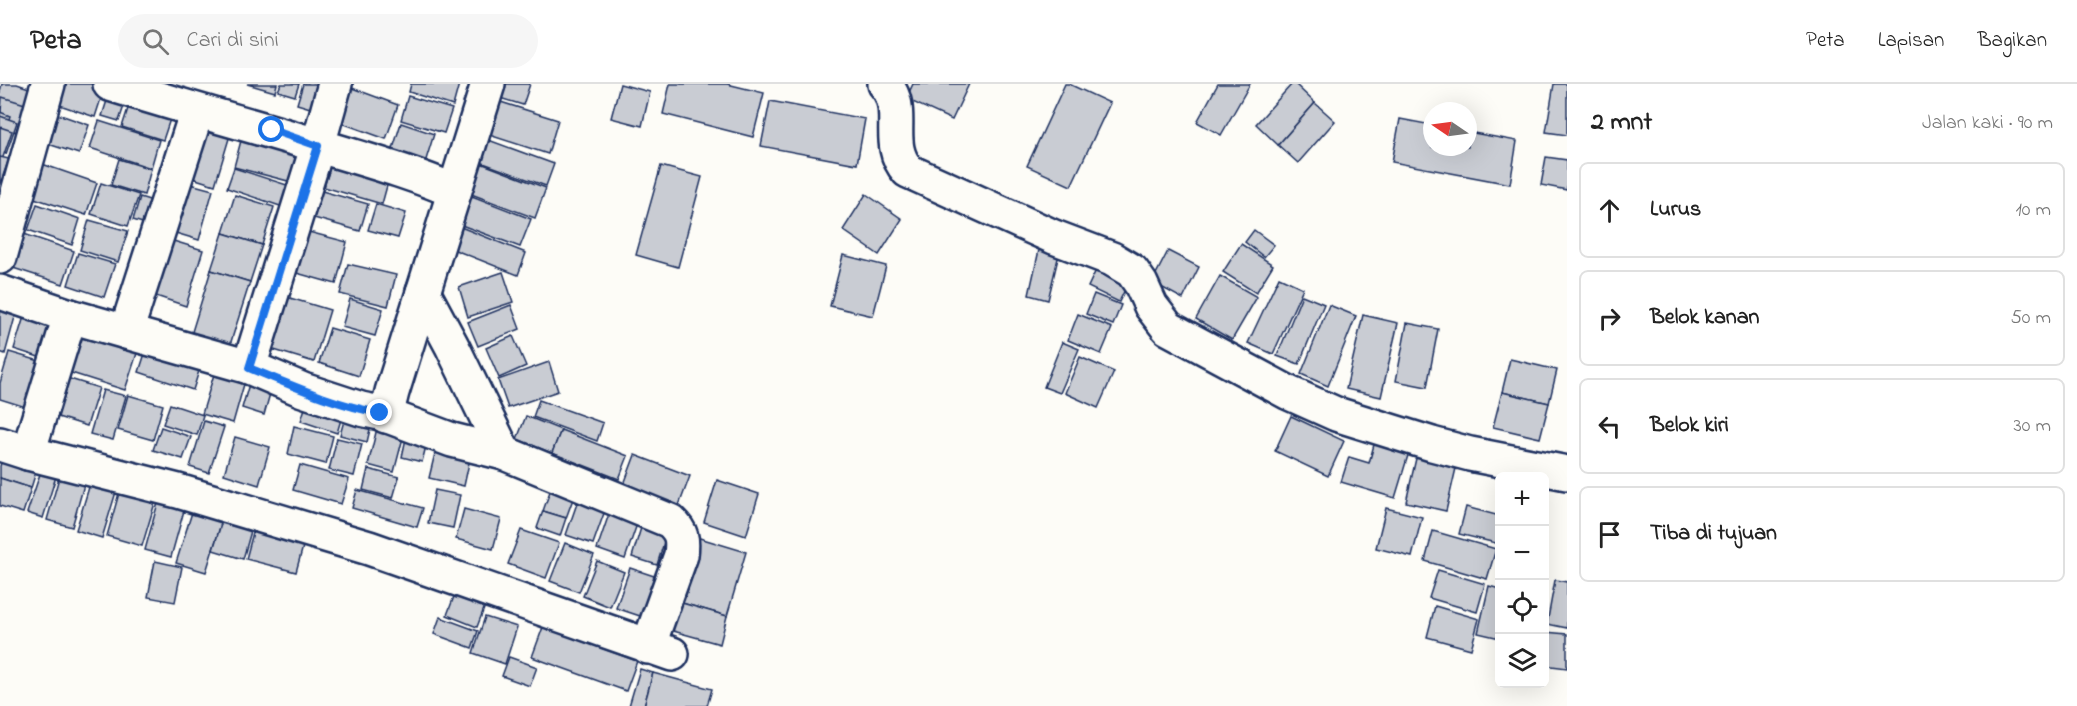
<!DOCTYPE html>
<html lang="id">
<meta charset="utf-8">
<style>
body{margin:0;font-family:"Indie Flower",sans-serif;background:#f6f6f6;color:#222}
.controls{position:absolute;right:18px;bottom:18px;display:grid;overflow:hidden;border-radius:9px;box-shadow:0 6px 24px #0002}
.controls button{width:54px;height:54px;display:grid;place-items:center;padding:0;border:0;border-bottom:2px solid #e0e0e0;background:#fff;color:#222;font:30px sans-serif}
.compass{position:absolute;left:1423px;top:18px;width:54px;height:54px;border-radius:50%;background:#fff;box-shadow:0 6px 24px #0002;rotate:283deg}
.stop{position:absolute;width:18px;height:18px;margin:-14px;border:4px solid #1a73e8;border-radius:50%;background:#fff}
.stop.end{background:#1a73e8;border-color:#fff;box-shadow:0 2px 6px #0008}
.list{margin:0;padding:0;list-style:none}
h2{display:flex;justify-content:space-between;align-items:center;height:78px;margin:0;padding:0 24px;font-size:26px}
h2 small{font-size:20px;font-weight:400;color:#767676}
.list li{display:grid;grid-template-columns:39px 1fr auto;gap:18px;align-items:center;box-sizing:border-box;height:96px;margin:0 12px 12px;padding:0 12px;border:2px solid #e0e0e0;border-radius:9px}
.list b{display:block;font-size:22px;white-space:nowrap}
.list em{font-size:20px;font-style:normal;color:#767676}
.icon{flex:none;width:33px;height:33px;fill:none;stroke:currentColor;stroke-width:2;stroke-linecap:round;stroke-linejoin:round}
.map{position:relative;flex:none;width:1567px;height:622px;overflow:hidden}
header{display:flex;align-items:center;gap:36px;box-sizing:border-box;height:84px;padding:0 30px;background:#fff;border-bottom:2px solid #e0e0e0}
header strong{font-size:28px}
nav{display:flex;gap:33px;margin-inline-start:auto;font-size:21px}
.search{width:420px;height:54px;background:#f6f6f6;display:flex;align-items:center;gap:15px;box-sizing:border-box;padding:0 21px;border-radius:33px;color:#767676;font-size:22px}
main{display:flex}
aside{flex:1;background:#fff}
.map>svg:first-child{display:block}
</style>
<header>
<strong>Peta</strong>
<div class="search"><svg class="icon" aria-label="search" viewBox="0 0 24 24"><circle cx="10" cy="10" r="6"/><path d="M15 15l6 6"/></svg>Cari di sini</div>
<nav><a>Peta</a><a>Lapisan</a><a>Bagikan</a></nav>
</header>
<main>
<div class="map">
<svg width="1567" height="622" viewBox="0 0 1567 622">
<rect width="100%" height="100%" fill="#fdfcf7"/>
<filter id="ink" filterUnits="userSpaceOnUse"><feTurbulence type="fractalNoise" baseFrequency=".0167" numOctaves="2"/><feDisplacementMap in="SourceGraphic" scale="12" xChannelSelector="R" yChannelSelector="G"/><feConvolveMatrix kernelMatrix="1 2 1 2 8 2 1 2 1" color-interpolation-filters="sRGB"/></filter>
<g filter="url(#ink)">
<g fill="#c9ccd3" stroke="#1b2f5e" stroke-width="1.5">
<polygon points="2,0 17,0 38,7 29,36 0,27 0,7"/>
<polygon points="56,0 98,0 105,2 95,33 51,18"/>
<polygon points="247,0 277,0 275,8"/>
<polygon points="281,0 299,0 295,12 278,7"/>
<polygon points="303,0 326,0 317,26 297,20"/>
<polygon points="411,0 459,0 453,22 409,8"/>
<polygon points="494,0 530,0 523,21 490,11"/>
<polygon points="620,0 650,8 642,42 611,34"/>
<polygon points="670,0 727,0 764,9 753,53 663,30"/>
<polygon points="913,0 969,0 952,36 906,15"/>
<polygon points="1065,0 1069,0 1110,19 1071,102 1027,82"/>
<polygon points="1218,0 1250,0 1221,51 1197,38"/>
<polygon points="1292,0 1295,0 1315,19 1278,61 1256,40"/>
<polygon points="1554,0 1567,0 1567,51 1546,48"/>
<polygon points="111,4 128,10 119,37 102,32"/>
<polygon points="352,4 398,21 386,55 339,38"/>
<polygon points="133,9 174,23 163,56 122,43"/>
<polygon points="408,12 452,25 444,49 401,36"/>
<polygon points="2,13 25,20 16,48 0,43"/>
<polygon points="491,15 558,36 548,70 480,48"/>
<polygon points="770,17 865,35 857,80 761,62"/>
<polygon points="1315,19 1335,37 1298,79 1278,61"/>
<polygon points="0,28 10,32 0,62"/>
<polygon points="52,28 89,41 79,70 42,58"/>
<polygon points="0,32 17,38 6,70 0,68"/>
<polygon points="204,32 233,41 215,101 186,92"/>
<polygon points="1400,35 1432,41 1432,63 1468,63 1468,48 1517,57 1510,100 1392,78"/>
<polygon points="99,37 159,56 151,84 90,64"/>
<polygon points="401,39 434,50 425,79 392,68"/>
<polygon points="0,43 12,47 2,76 0,76"/>
<polygon points="243,49 302,65 292,98 234,83"/>
<polygon points="483,54 554,80 546,102 475,76"/>
<polygon points="334,70 391,87 382,120 324,103"/>
<polygon points="0,73 9,75 0,100"/>
<polygon points="1546,73 1567,76 1567,106 1541,101"/>
<polygon points="119,75 151,85 144,111 111,101"/>
<polygon points="470,75 546,104 535,134 458,105"/>
<polygon points="42,80 97,99 86,131 31,113"/>
<polygon points="661,82 702,93 678,183 636,171"/>
<polygon points="234,84 290,102 283,123 227,104"/>
<polygon points="183,98 213,106 199,156 169,147"/>
<polygon points="101,99 139,111 128,142 91,130"/>
<polygon points="322,107 368,120 360,147 314,134"/>
<polygon points="459,107 531,135 520,163 448,136"/>
<polygon points="866,110 902,135 879,171 843,146"/>
<polygon points="235,111 274,123 262,161 223,149"/>
<polygon points="140,113 162,120 155,143 133,136"/>
<polygon points="37,120 80,135 72,161 28,146"/>
<polygon points="376,120 406,129 398,154 368,146"/>
<polygon points="89,136 128,147 118,178 80,166"/>
<polygon points="453,140 526,169 518,191 445,162"/>
<polygon points="1254,146 1274,161 1264,173 1245,158"/>
<polygon points="305,147 347,158 336,200 293,188"/>
<polygon points="223,149 262,161 250,198 211,186"/>
<polygon points="24,150 74,167 63,200 13,184"/>
<polygon points="167,155 203,166 186,222 150,210"/>
<polygon points="1241,160 1273,181 1256,209 1223,188"/>
<polygon points="1039,166 1059,170 1048,216 1029,211"/>
<polygon points="1168,167 1199,183 1183,215 1152,198"/>
<polygon points="78,169 115,180 104,213 68,201"/>
<polygon points="843,171 886,182 873,232 830,222"/>
<polygon points="348,180 396,191 388,222 340,210"/>
<polygon points="1097,184 1128,199 1119,218 1088,203"/>
<polygon points="211,186 250,198 229,264 191,251"/>
<polygon points="503,188 513,218 468,233 459,203"/>
<polygon points="1220,192 1257,213 1232,256 1196,235"/>
<polygon points="1279,193 1303,204 1273,270 1248,259"/>
<polygon points="1094,210 1121,221 1113,241 1086,230"/>
<polygon points="280,211 330,226 314,278 264,263"/>
<polygon points="1302,211 1324,220 1299,280 1277,272"/>
<polygon points="0,213 19,218 5,270 0,268"/>
<polygon points="350,215 383,225 375,252 342,243"/>
<polygon points="511,221 520,245 478,262 468,238"/>
<polygon points="1329,221 1356,232 1328,302 1301,290"/>
<polygon points="26,226 54,234 42,274 14,265"/>
<polygon points="1078,230 1112,244 1101,270 1068,256"/>
<polygon points="1363,231 1398,239 1381,313 1346,305"/>
<polygon points="78,237 141,257 125,306 62,286"/>
<polygon points="1407,239 1438,245 1427,303 1396,297"/>
<polygon points="330,244 370,256 359,292 319,279"/>
<polygon points="513,252 526,282 499,294 486,264"/>
<polygon points="149,257 203,274 193,306 139,288"/>
<polygon points="1062,258 1079,265 1060,309 1044,303"/>
<polygon points="9,268 43,278 29,324 0,315 0,299"/>
<polygon points="1080,273 1114,288 1098,324 1065,309"/>
<polygon points="1510,275 1557,286 1549,319 1502,308"/>
<polygon points="218,277 248,286 233,339 202,330"/>
<polygon points="549,278 558,307 508,324 498,296"/>
<polygon points="57,291 99,304 87,342 45,329"/>
<polygon points="249,300 271,306 264,331 242,324"/>
<polygon points="103,306 126,312 113,356 90,350"/>
<polygon points="1502,308 1549,319 1540,354 1493,343"/>
<polygon points="128,311 163,321 153,356 118,346"/>
<polygon points="308,314 344,325 337,349 301,337"/>
<polygon points="539,316 603,339 597,357 533,333"/>
<polygon points="170,320 203,331 197,351 163,340"/>
<polygon points="347,326 373,333 367,358 340,351"/>
<polygon points="526,332 561,346 552,369 517,355"/>
<polygon points="1291,332 1344,357 1328,392 1275,367"/>
<polygon points="204,337 224,343 209,389 190,383"/>
<polygon points="378,340 405,346 394,388 368,381"/>
<polygon points="294,342 333,352 326,380 288,370"/>
<polygon points="161,343 191,353 183,375 153,366"/>
<polygon points="408,345 429,350 422,378 402,373"/>
<polygon points="561,346 628,372 619,395 552,369"/>
<polygon points="235,353 270,363 259,401 224,390"/>
<polygon points="337,354 362,360 354,392 329,386"/>
<polygon points="438,357 472,365 464,402 429,394"/>
<polygon points="1375,357 1409,368 1395,414 1341,398 1349,373 1369,379"/>
<polygon points="6,364 40,375 31,404 0,394 0,382"/>
<polygon points="1417,370 1457,380 1446,427 1406,418"/>
<polygon points="635,371 690,392 678,424 623,403"/>
<polygon points="43,381 58,386 43,434 27,429"/>
<polygon points="300,381 349,395 341,420 293,406"/>
<polygon points="62,383 87,390 72,443 47,436"/>
<polygon points="368,385 399,393 393,414 363,406"/>
<polygon points="93,390 119,398 102,454 76,446"/>
<polygon points="0,394 31,404 23,429 0,422"/>
<polygon points="554,396 577,404 566,434 543,427"/>
<polygon points="717,396 759,410 746,452 704,438"/>
<polygon points="121,402 157,412 142,462 107,452"/>
<polygon points="357,406 423,424 417,443 352,424"/>
<polygon points="435,406 460,411 453,444 428,439"/>
<polygon points="581,408 608,418 593,460 566,451"/>
<polygon points="159,415 185,423 171,473 145,466"/>
<polygon points="194,422 224,430 206,488 176,479"/>
<polygon points="1466,423 1500,432 1500,460 1459,450"/>
<polygon points="226,424 255,433 243,475 213,466"/>
<polygon points="1386,424 1422,433 1412,473 1376,464"/>
<polygon points="464,425 501,435 493,465 456,455"/>
<polygon points="543,427 566,434 560,452 537,444"/>
<polygon points="610,427 638,437 625,475 597,465"/>
<polygon points="644,434 669,442 657,481 632,473"/>
<polygon points="255,441 305,455 296,488 246,475"/>
<polygon points="521,446 559,459 546,494 508,480"/>
<polygon points="1433,447 1496,465 1487,495 1425,477"/>
<polygon points="693,452 746,468 727,532 675,517"/>
<polygon points="565,459 594,471 579,508 550,497"/>
<polygon points="155,477 182,483 175,518 148,513"/>
<polygon points="597,477 624,488 610,523 583,512"/>
<polygon points="630,484 660,494 646,534 616,524"/>
<polygon points="1438,486 1485,500 1477,528 1429,514"/>
<polygon points="1555,496 1567,498 1567,544 1547,540"/>
<polygon points="1489,502 1500,505 1500,554 1478,549"/>
<polygon points="455,510 485,522 477,543 447,531"/>
<polygon points="675,517 727,532 720,560 666,545"/>
<polygon points="1435,522 1479,535 1471,565 1427,553"/>
<polygon points="440,533 478,547 472,564 434,550"/>
<polygon points="485,533 517,543 505,580 473,569"/>
<polygon points="543,543 637,577 626,607 532,573"/>
<polygon points="1545,548 1567,550 1567,584 1544,581"/>
<polygon points="509,573 537,583 530,602 502,592"/>
<polygon points="640,585 653,589 644,622 629,622"/>
<polygon points="653,589 712,605 707,622 644,622"/>
</g>
<g fill="none" stroke-linecap="round" stroke-linejoin="round">
<defs>
<g id="minor">
<path d="M110 0C180 22 250 41 320 62 365 76 411 88 454 107"/>
<path d="M885 0C908 26 883 59 908 87L1054 153 1112 175 1132 187 1141 200 1151 222 1168 244 1289 309 1336 330 1432 360 1470 370 1567 389"/>
<polyline points="0,173 48,0"/>
<path d="M0 208 70 232 249 283 303 306 361 325 380 329 452 356 504 369 670 437C682 448 683 455 681 471L648 563"/>
<polyline points="423,208 452,262 504,369"/>
<polyline points="126,248 197,27"/>
<polyline points="249,283 318,61 335,0"/>
<polyline points="386,332 392,308 488,0"/>
<polyline points="0,360 28,369 178,407 369,464 672,570"/>
<polyline points="28,369 70,232"/>
</g>
</defs>
<use href="#minor" stroke="#1b2f5e" stroke-width="38"/>
<use href="#minor" stroke="#fdfcf7" stroke-width="33"/>
</g>
</g>
<g fill="none" stroke-linecap="round" stroke-linejoin="round" filter="url(#ink)">
<path stroke="#1a73e8" stroke-width="8" d="M272 46 318 62 249 284C291 301 335 321 380 329"/>
</g>
</svg>
<div class="controls">
<button>+</button>
<button>−</button>
<button><svg class="icon" aria-label="locate" viewBox="0 0 24 24"><circle cx="12" cy="12" r="6"/><path d="M12 2v4M12 18v4M2 12h4M18 12h4"/></svg></button>
<button><svg class="icon" aria-label="layers" viewBox="0 0 24 24"><path d="M12 4l9 5-9 5-9-5zM3 14l9 5 9-5"/></svg></button>
</div>
<svg class="compass" viewBox="-18 -18 36 36"><path d="M0-13l5 13h-10z" fill="#e53935"/><path d="M0 13l5-13h-10z" fill="#767676"/></svg>
<div class="stop" style="left:272px;top:46px"></div>
<div class="stop end" style="left:380px;top:329px"></div>
</div>
<aside>
<h2>2 mnt<small>Jalan kaki · 90 m</small></h2>
<ul class="list">
<li><svg class="icon" aria-label="ahead" viewBox="0 0 24 24"><path d="M12 20V5M6 11l6-6 6 6"/></svg><div><b>Lurus</b></div><em>10 m</em></li>
<li><svg class="icon" aria-label="right" viewBox="0 0 24 24"><path d="M7 20v-9h11M14 6l5 5-5 5"/></svg><div><b>Belok kanan</b></div><em>50 m</em></li>
<li><svg class="icon" aria-label="left" viewBox="0 0 24 24"><path d="M17 20v-9H6M10 6l-5 5 5 5"/></svg><div><b>Belok kiri</b></div><em>30 m</em></li>
<li><svg class="icon" aria-label="arrive" viewBox="0 0 24 24"><path d="M6 21V4h12l-3 4 3 4H6"/></svg><div><b>Tiba di tujuan</b></div></li>
</ul>
</aside>
</main>
